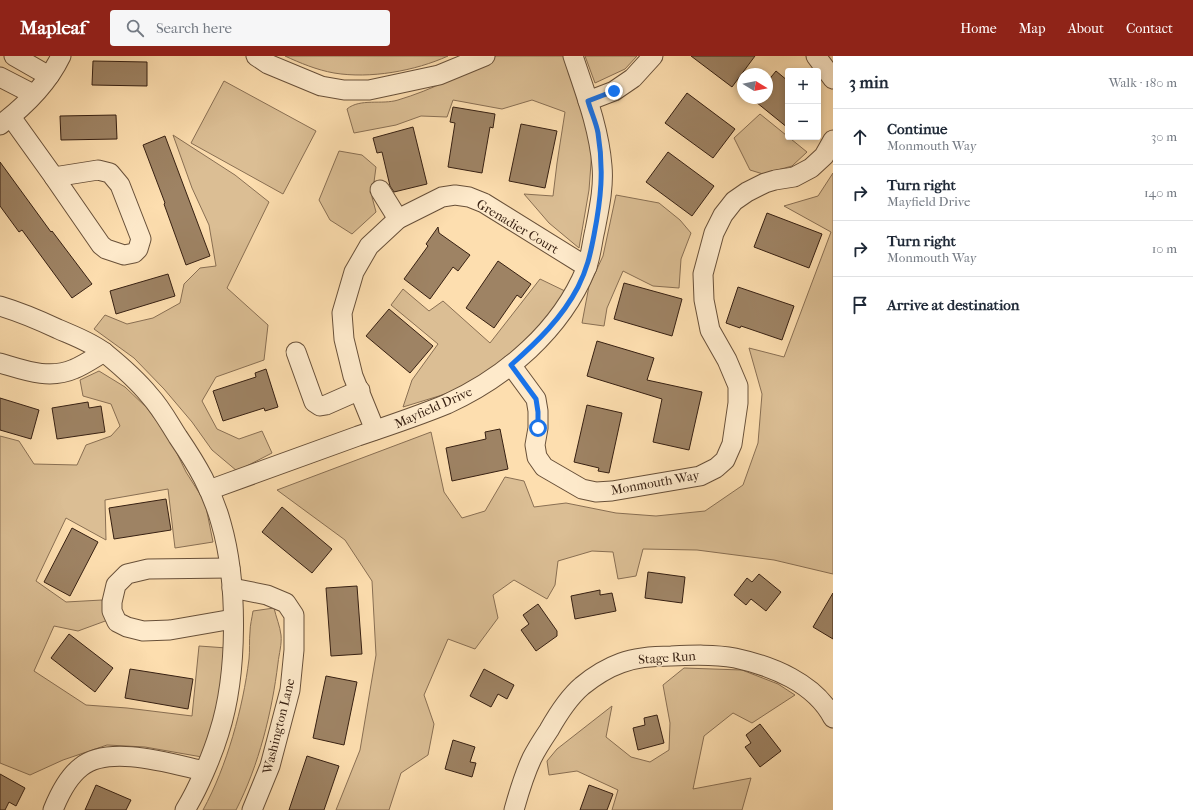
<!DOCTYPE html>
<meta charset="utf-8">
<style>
body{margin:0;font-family:"IM FELL French Canon",serif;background:#f6f6f7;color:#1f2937}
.controls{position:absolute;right:12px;top:12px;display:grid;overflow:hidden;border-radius:4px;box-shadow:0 2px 6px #0003}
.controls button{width:36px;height:36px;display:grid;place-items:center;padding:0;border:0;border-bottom:1px solid #e0e1e3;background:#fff;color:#1f2937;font:20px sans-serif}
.compass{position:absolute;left:737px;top:12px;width:36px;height:36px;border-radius:50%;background:#fff;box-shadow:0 2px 6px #0003;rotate:100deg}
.stop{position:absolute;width:12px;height:12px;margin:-9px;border:3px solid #1a73e8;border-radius:50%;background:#fff}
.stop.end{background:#1a73e8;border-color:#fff;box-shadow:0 1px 4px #0008}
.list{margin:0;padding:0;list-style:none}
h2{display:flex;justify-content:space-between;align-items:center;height:52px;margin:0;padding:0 16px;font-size:17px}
h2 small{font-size:13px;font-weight:400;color:#747a83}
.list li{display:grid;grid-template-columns:26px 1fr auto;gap:12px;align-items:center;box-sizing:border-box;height:56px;padding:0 16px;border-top:1px solid #e0e1e3}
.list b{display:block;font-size:15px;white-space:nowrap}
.list p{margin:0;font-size:13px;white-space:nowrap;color:#747a83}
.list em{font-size:13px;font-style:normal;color:#747a83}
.icon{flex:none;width:22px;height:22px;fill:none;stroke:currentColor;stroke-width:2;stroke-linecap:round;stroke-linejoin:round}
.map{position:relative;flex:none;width:833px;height:754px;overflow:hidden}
header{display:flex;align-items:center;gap:24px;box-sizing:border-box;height:56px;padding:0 20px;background:#8f2418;color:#fff}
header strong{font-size:19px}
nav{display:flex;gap:22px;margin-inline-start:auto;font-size:14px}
.search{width:280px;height:36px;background:#f6f6f7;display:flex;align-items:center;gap:10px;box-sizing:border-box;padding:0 14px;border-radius:4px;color:#747a83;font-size:15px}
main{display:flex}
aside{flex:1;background:#fff}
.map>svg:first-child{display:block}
</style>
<header>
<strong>Mapleaf</strong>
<div class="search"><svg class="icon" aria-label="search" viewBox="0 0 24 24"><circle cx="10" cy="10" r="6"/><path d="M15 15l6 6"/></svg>Search here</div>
<nav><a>Home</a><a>Map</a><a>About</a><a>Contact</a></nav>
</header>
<main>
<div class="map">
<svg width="833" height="754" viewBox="0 0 833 754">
<rect width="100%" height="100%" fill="#fddeaf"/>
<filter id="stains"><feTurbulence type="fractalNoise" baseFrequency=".005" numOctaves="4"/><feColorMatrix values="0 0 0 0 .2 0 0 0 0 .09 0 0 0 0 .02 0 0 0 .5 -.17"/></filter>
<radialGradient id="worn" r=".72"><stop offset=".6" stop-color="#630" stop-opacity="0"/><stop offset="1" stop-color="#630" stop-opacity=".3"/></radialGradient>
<g fill="#dbbe94" stroke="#896f53">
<path d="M285 0H448C415 15 370 23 334 17 317 14 300 7 285 0Z"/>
<path d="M496 0H564L581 49 592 94 589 134 579 192 549 167 524 138 553 140 557 107 565 56 532 44 502 53 453 44 447 61 421 60 396 69 354 77 347 53C360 42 382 49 398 44 432 34 464 17 496 0Z"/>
<polygon points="585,0 637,0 625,13 595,27"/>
<polygon points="224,25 316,75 283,138 191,87"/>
<polygon points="760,58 807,96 792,110 763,118 750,114 734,82"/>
<polygon points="173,79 235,119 269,146 227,232 268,269 264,304 216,321 202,345 217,373 239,383 262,375 272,397 237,415 212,394 192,366 164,333 134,302 94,273 105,259 127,268 153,262 180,247 184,228 200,212 216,210 209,169 192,132"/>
<polygon points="339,95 362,99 376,111 372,141 376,156 352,178 330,164 319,144"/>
<polygon points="833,117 833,518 774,504 697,494 643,493 636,520 618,523 613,496 592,495 558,505 555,529 547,543 514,524 493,539 498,562 475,593 448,583 424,639 434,668 428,699 401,717 389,754 336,754 360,694 376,599 372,525 345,484 277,434 431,376 444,436 462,462 485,455 505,421 524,425 534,451 566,447 616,457 656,460 705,455 743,429 758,387 762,338 749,292 784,301 831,176 784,150 818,140"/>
<polygon points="616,139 659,147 680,164 691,177 681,203 679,232 653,230 623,215 607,252 604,270 582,267 589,230 603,200"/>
<polygon points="540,223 567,236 523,290 468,329 439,340 403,351 412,324 438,288 391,249 403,233 429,255 443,245 490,287"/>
<polygon points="99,315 125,331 146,351 170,383 186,416 205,446 213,486 175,492 168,433 105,444 106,484 66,462 36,525 66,546 102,544 108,564 78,575 54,570 34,615 86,649 127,652 192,660 199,590 227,592 220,643 202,701 145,691 107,689 63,704 30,719 0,707 0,380 19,385 34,408 77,409 86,389 111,380 120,370 111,348 83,340 80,324"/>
<path d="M274 552C276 561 280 570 281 579 282 588 279 598 278 607 272 656 259 709 236 754H203C227 710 243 652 249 603 250 594 249 585 250 576 250 569 252 562 253 555Z"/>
<polygon points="684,612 742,614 778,628 795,639 752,667 733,657 704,680 693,733 751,722 742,754 612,754 618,734 577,715 549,719 547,705 557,693 612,650 606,681 631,701 650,706 669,694 670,667 663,629"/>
</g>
<g fill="#9e8364" stroke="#372012">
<polygon points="691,0 755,0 732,31"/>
<polygon points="93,5 147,6 147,30 92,29"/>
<polygon points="776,15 788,25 788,72 751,42 767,42 767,26"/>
<polygon points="687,37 735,73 713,102 665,67"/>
<polygon points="453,51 495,58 493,72 490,71 482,117 448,111 455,67 450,66"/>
<polygon points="116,59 117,83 61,84 60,60"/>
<polygon points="521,68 557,75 545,132 509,125"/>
<polygon points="413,71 427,128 394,136 390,130 382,96 377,97 373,82"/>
<polygon points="165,80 210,200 186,209 164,148 165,147 143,89"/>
<polygon points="668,96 714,130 692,160 646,126"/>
<polygon points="0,106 51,176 52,175 92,228 72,242 22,174 19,176 0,150"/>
<polygon points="767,157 822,178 809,212 754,191"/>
<polygon points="438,171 439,177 470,199 458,215 453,211 430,243 404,223 428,190 426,188"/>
<polygon points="498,205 531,228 521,242 517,239 494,272 466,252"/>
<polygon points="168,218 175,240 116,258 110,235"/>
<polygon points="624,227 682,243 672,280 614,263"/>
<polygon points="738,231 794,250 782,284 741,270 740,272 726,267"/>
<polygon points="389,253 433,290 410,317 366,280"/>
<polygon points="597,285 654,302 647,324 702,336 689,394 653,386 662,343 587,320"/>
<polygon points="266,313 278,351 265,355 264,352 223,365 213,335 256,321 255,317"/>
<polygon points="0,342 39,354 31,383 0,374"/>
<polygon points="88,346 89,352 101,350 105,376 57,383 52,352"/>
<polygon points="587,349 622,357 609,417 598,415 599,412 574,406"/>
<polygon points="500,373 508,413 452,425 446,392 486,383 485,376"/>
<polygon points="166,443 171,474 114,483 109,452"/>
<polygon points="282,451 332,493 312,517 262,476"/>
<polygon points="72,472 98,486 70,540 44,526"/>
<polygon points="648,516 685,521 682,547 645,542"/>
<polygon points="759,518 781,536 766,555 751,543 746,549 734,539 747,522 752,526"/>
<polygon points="357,530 362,598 331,600 326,532"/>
<polygon points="600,534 600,539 612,537 616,555 575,563 571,540"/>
<polygon points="833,537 833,583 813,571"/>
<polygon points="538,548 557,575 557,580 536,595 521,574 529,568 523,559"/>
<polygon points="69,578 113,612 95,636 51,602"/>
<polygon points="130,613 193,623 188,653 125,642"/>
<polygon points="484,613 514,629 507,643 498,638 491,651 470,640"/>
<polygon points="326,620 357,626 344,689 313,682"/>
<polygon points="657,659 664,687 638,694 633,672 645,669 644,662"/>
<polygon points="760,668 781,695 760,711 745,691 751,687 746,679"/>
<polygon points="453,684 475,691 470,706 476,707 472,721 445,713"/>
<polygon points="307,700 339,710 324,754 289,754"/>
<polygon points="0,718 25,732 16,750 9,746 5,754 0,754"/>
<polygon points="96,729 131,744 126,754 85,754"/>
<polygon points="589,729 613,738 607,754 580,754"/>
</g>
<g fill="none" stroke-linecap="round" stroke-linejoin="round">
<defs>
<g id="minor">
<polyline points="14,0 49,20"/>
<polyline points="256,0 268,8 321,30 344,34 369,34 439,19 485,0"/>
<polyline points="816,0 833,23"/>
<polyline points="0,21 33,38"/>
<polyline points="588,45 614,35 633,22 653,0"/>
<polyline points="11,61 54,121"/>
<path d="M0 69C24 51 48 27 61 0"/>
<polygon points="98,114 110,117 120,129 141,183 138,193 134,197 124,199 106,193 101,189 54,121"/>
<polyline points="380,134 398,163"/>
<path d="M0 250C20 256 39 264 58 273 74 280 91 286 105 297 121 310 137 324 150 340 161 352 169 367 178 381 197 409 212 434 221 467 238 526 238 618 219 677 212 700 198 733 185 754"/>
<polyline points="296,296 314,346 320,350 326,349 360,334"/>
<path d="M0 307C24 314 49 324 74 313 84 309 94 302 104 296"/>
<polyline points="511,309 536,343 538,355 538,372 535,389 537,401 544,411 582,433 596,436 612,435 700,420 716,412 725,404 732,388 738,347 738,330 727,304 710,274 704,244 703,218 714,177 723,159 734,145 747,136 765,127 775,124 794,121 811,112 824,100 833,84"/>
<polyline points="375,374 353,320 344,283 342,257 354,216 369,190 398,163 442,141 455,139 469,141 484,147 587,211"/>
<path d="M209 434C259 416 309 398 358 380 388 370 418 360 447 348 506 321 561 274 586 213 591 201 592 186 595 174 599 153 604 131 602 110 599 72 585 36 573 0"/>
<polyline points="230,512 148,513 127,518 116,529 112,546 112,555 117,566 127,571 143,575 170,574 233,563"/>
<polyline points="232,532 267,539 286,547 294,559 294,594 290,634 270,710 252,754"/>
<path d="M53 754C59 739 68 721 81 711 109 688 172 708 204 715"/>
<path d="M514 754C519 736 524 719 532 702 537 692 543 683 549 674 558 658 568 642 582 630 593 621 607 612 621 607 637 601 654 600 671 600 692 599 715 598 735 602 772 610 815 627 833 662"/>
</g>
</defs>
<use href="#minor" stroke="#685039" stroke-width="21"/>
<use href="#minor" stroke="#feeacb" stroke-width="19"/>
</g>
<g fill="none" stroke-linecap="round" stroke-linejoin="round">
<path stroke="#1a73e8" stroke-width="5" d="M538 372V356L536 343 511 309C537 286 562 262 578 231 587 213 590 200 594 179 601 143 604 114 598 77 596 66 591 56 588 45L614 35"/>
</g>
<g text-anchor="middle" stroke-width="3" stroke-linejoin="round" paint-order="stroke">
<g font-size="13" fill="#372012" stroke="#feeacb">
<text transform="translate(518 170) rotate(31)" y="5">Grenadier Court</text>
<text transform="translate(433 351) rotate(-24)" y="5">Mayfield Drive</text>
<text transform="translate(655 426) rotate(-10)" y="5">Monmouth Way</text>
<text transform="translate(667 601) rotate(-4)" y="5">Stage Run</text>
<text transform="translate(278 670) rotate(-76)" y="5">Washington Lane</text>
</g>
</g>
<rect width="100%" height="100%" filter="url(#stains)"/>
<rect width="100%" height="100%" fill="url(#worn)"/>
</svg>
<div class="controls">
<button>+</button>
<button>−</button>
</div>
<svg class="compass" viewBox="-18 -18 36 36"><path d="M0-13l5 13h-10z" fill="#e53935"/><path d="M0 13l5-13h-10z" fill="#747a83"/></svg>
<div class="stop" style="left:538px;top:372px"></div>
<div class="stop end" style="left:614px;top:35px"></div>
</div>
<aside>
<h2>3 min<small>Walk · 180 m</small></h2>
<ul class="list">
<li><svg class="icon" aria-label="ahead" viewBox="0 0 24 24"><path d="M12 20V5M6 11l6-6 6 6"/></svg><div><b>Continue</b><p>Monmouth Way</p></div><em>30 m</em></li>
<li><svg class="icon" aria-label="right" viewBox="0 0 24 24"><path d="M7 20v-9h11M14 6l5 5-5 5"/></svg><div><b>Turn right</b><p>Mayfield Drive</p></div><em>140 m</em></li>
<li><svg class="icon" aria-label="right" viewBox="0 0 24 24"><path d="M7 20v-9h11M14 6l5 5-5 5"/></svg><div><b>Turn right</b><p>Monmouth Way</p></div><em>10 m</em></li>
<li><svg class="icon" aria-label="arrive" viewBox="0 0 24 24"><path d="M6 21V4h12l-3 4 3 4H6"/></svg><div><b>Arrive at destination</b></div></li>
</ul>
</aside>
</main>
